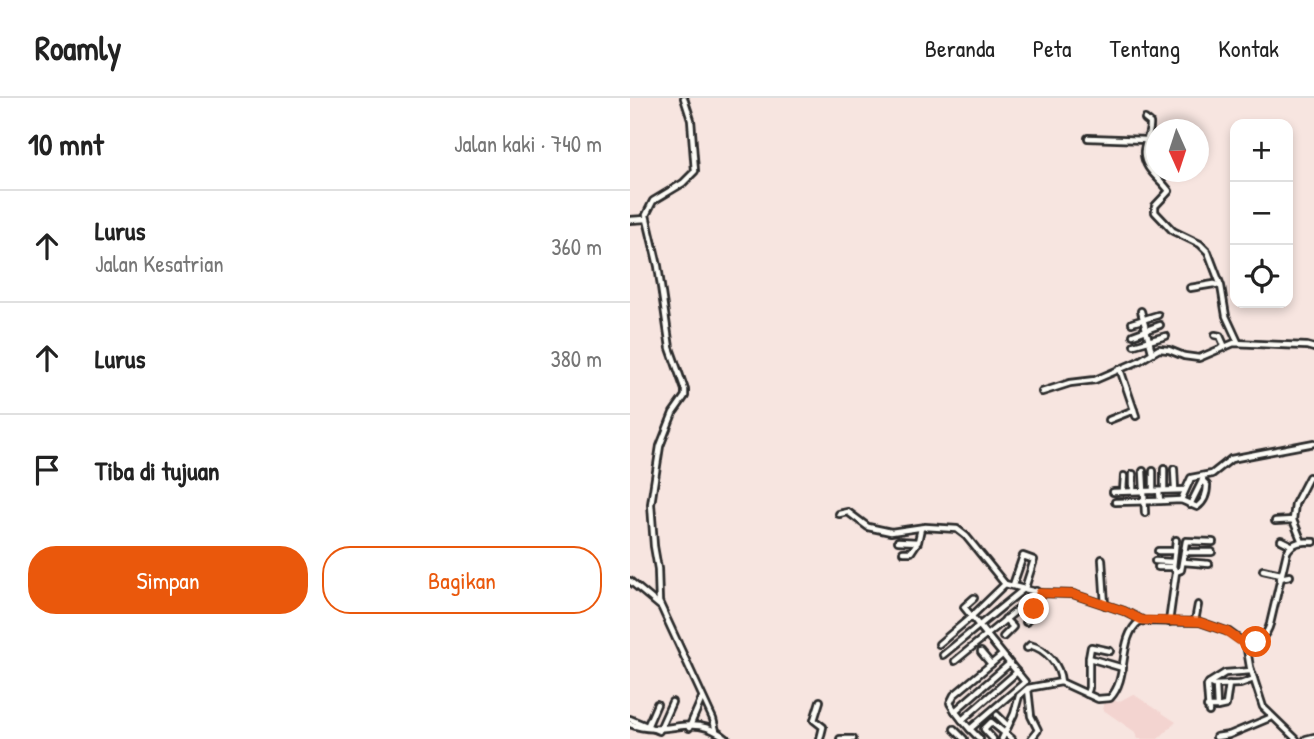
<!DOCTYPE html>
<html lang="id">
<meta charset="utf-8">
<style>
body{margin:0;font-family:"Patrick Hand",sans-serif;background:#f2f2f2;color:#222}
.controls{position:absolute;right:21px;top:21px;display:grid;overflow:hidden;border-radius:14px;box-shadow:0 4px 10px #0003}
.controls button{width:63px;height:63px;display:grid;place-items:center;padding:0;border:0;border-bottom:2px solid #e0e0e0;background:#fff;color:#222;font:35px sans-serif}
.compass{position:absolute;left:516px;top:21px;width:63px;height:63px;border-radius:50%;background:#fff;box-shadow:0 4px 10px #0003;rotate:177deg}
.stop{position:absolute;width:21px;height:21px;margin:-16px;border:5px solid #ea580c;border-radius:50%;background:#fff}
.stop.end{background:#ea580c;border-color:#fff;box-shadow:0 2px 7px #0008}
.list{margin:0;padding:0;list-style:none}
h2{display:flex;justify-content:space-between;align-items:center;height:91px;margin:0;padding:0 28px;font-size:30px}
h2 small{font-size:23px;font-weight:400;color:#767676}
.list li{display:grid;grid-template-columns:46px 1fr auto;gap:21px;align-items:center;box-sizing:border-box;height:112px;padding:0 28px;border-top:2px solid #e0e0e0}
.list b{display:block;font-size:26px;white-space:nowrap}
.list p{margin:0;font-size:23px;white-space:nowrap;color:#767676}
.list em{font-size:23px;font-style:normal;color:#767676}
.actions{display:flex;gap:14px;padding:21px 28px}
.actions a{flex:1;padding:16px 0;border:2px solid #ea580c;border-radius:28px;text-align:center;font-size:24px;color:#ea580c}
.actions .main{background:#ea580c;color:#fff}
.icon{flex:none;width:38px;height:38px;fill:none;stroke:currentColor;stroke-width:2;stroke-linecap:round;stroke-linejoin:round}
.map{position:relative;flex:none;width:684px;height:641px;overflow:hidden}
header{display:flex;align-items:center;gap:42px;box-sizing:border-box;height:98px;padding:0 35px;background:#fff;border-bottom:2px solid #e0e0e0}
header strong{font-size:33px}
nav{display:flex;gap:38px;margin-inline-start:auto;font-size:24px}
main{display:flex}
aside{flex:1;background:#fff}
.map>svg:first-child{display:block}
</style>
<header>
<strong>Roamly</strong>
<nav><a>Beranda</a><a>Peta</a><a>Tentang</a><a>Kontak</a></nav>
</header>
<main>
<aside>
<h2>10 mnt<small>Jalan kaki · 740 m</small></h2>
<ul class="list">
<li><svg class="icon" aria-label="ahead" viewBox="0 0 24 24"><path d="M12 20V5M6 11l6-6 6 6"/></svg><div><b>Lurus</b><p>Jalan Kesatrian</p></div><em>360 m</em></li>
<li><svg class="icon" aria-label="ahead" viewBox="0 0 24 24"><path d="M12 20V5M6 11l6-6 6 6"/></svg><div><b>Lurus</b></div><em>380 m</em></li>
<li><svg class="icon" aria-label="arrive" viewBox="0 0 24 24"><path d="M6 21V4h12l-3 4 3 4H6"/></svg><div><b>Tiba di tujuan</b></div></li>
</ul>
<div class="actions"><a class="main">Simpan</a><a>Bagikan</a></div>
</aside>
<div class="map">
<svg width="684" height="641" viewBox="0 0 684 641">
<rect width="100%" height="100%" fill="#f7e5e0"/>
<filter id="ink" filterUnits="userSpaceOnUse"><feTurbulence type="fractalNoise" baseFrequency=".0143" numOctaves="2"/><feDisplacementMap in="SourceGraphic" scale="14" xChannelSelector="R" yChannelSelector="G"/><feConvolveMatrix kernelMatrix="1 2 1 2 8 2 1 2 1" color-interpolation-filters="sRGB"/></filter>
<g filter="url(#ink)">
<polygon fill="#f3d4d0" points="503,596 546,624 528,641 508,641 505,634 472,611 475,603 482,601 488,604"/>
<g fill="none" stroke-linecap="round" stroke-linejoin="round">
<defs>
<g id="minor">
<polyline points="54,0 61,22 65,73 53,85 23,103 16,117 28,168 40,250 55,292 55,298 43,315 30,348 21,406 24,448 28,471 29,504 83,621 86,633"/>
<path d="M515 21 520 25C521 35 515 43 514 53 513 71 530 80 539 93L525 108V114L543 133 570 146 578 154 591 188 596 218 608 244"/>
<polyline points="458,40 517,42"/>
<polyline points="0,122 16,121"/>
<polyline points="560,190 584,186 590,188"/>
<polyline points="511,213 522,254"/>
<polyline points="502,225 528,217"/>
<polyline points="503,237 530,227"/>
<polyline points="585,237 590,238 594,247"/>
<polyline points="504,247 536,238"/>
<polyline points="490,271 506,318"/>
<polyline points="412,294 440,285 465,282 509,263 529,251 539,252 554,258 569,260 604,245 677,248 684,250"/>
<polyline points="479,322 504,312"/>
<polyline points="534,371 534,392"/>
<polyline points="544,371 545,391"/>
<polyline points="513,373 515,415"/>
<polyline points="523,373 523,393"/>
<polyline points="503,376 503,393"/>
<polyline points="493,393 494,378"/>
<path d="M529 393 530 403 551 402 567 409C574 404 577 396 577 387L572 382"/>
<polyline points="483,394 555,392"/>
<polyline points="551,402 561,380 582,376 601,361 684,345"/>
<polyline points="485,404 529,403"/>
<polyline points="560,407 573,381"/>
<polyline points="209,416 218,414 238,429 261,434 295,429 327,431 336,438 375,486 410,495 443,496 494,513 512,522"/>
<polyline points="663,422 665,406 679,379"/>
<polyline points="645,423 663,422 672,444"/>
<polyline points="546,442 543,469 546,474"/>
<polyline points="651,442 661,447"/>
<polyline points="268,443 288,444 291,430"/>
<polyline points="528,453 545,453"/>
<polyline points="273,454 281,454 287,445"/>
<polyline points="554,454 582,454"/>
<polyline points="472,461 475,507"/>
<polyline points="525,463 543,464"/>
<polyline points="553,464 579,466"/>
<polyline points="528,469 543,469"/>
<polyline points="633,472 651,476"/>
<polyline points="650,480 660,478"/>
<polyline points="0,483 30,508"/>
<polyline points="565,523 568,507"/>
<polyline points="396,524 410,495"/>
<polyline points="539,524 546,474 551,472 556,443 583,444"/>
<polyline points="373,539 383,529 375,521"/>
<polyline points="309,546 341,519 375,486"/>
<polyline points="616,546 620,569 633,609 666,641"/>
<path d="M397 550 400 547C416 551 430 567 431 584"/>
<polyline points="351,554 361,566"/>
<polyline points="313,557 395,490 404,462 393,458 383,487"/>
<polyline points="459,560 461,549 480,553"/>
<polyline points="325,563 392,508 406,493"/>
<polyline points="379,566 325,613 332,622 387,574"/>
<polyline points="621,573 595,575 579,585 583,587 610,586 624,581"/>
<polyline points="398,591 401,618 408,632 401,641"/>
<polyline points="457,596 459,590 459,560 493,570"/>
<polyline points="190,603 184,622 193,629 190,641"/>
<polyline points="577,609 587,609 586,587"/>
<polyline points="587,609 596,607 599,586"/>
<polyline points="325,613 320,605 324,597 372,557"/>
<polyline points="579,614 577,588 579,585"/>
<polyline points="367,617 378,628"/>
<polyline points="0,621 29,633 42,604"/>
<polyline points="332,622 340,631 395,584 334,509 344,500"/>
<path d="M0 626C38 641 62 612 97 641"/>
<polyline points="17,629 27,606"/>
<polyline points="59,630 72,600"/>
<polyline points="324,631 334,641"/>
<polyline points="340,631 350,641"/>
<polyline points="586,639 599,637 642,619"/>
<polyline points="210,641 223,641"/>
<polyline points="363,641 354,631 361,624 382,641"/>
<path d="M372 641 384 616 389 598 398 590 431 584 468 601 480 600C500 579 487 540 510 523L570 524 599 534 617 547C629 545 637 537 640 526L657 454C663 443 673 443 684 444"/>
<polyline points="676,641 684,639"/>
</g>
</defs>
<use href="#minor" stroke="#2b2b2b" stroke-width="10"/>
<use href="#minor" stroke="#fdfcf7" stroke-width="4.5"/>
</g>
</g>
<g fill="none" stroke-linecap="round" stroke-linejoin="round" filter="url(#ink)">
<polyline stroke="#ea580c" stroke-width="9" points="404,511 410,495 443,496 494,513 512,522 570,524 596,533 616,547 626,544"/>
</g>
</svg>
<div class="controls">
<button>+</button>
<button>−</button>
<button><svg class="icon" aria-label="locate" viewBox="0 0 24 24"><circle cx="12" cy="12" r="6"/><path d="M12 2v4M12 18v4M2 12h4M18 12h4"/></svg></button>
</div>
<svg class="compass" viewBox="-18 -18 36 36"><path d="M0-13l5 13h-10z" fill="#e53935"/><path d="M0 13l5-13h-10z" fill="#767676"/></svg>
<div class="stop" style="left:626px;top:544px"></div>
<div class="stop end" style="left:404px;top:511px"></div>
</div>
</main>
